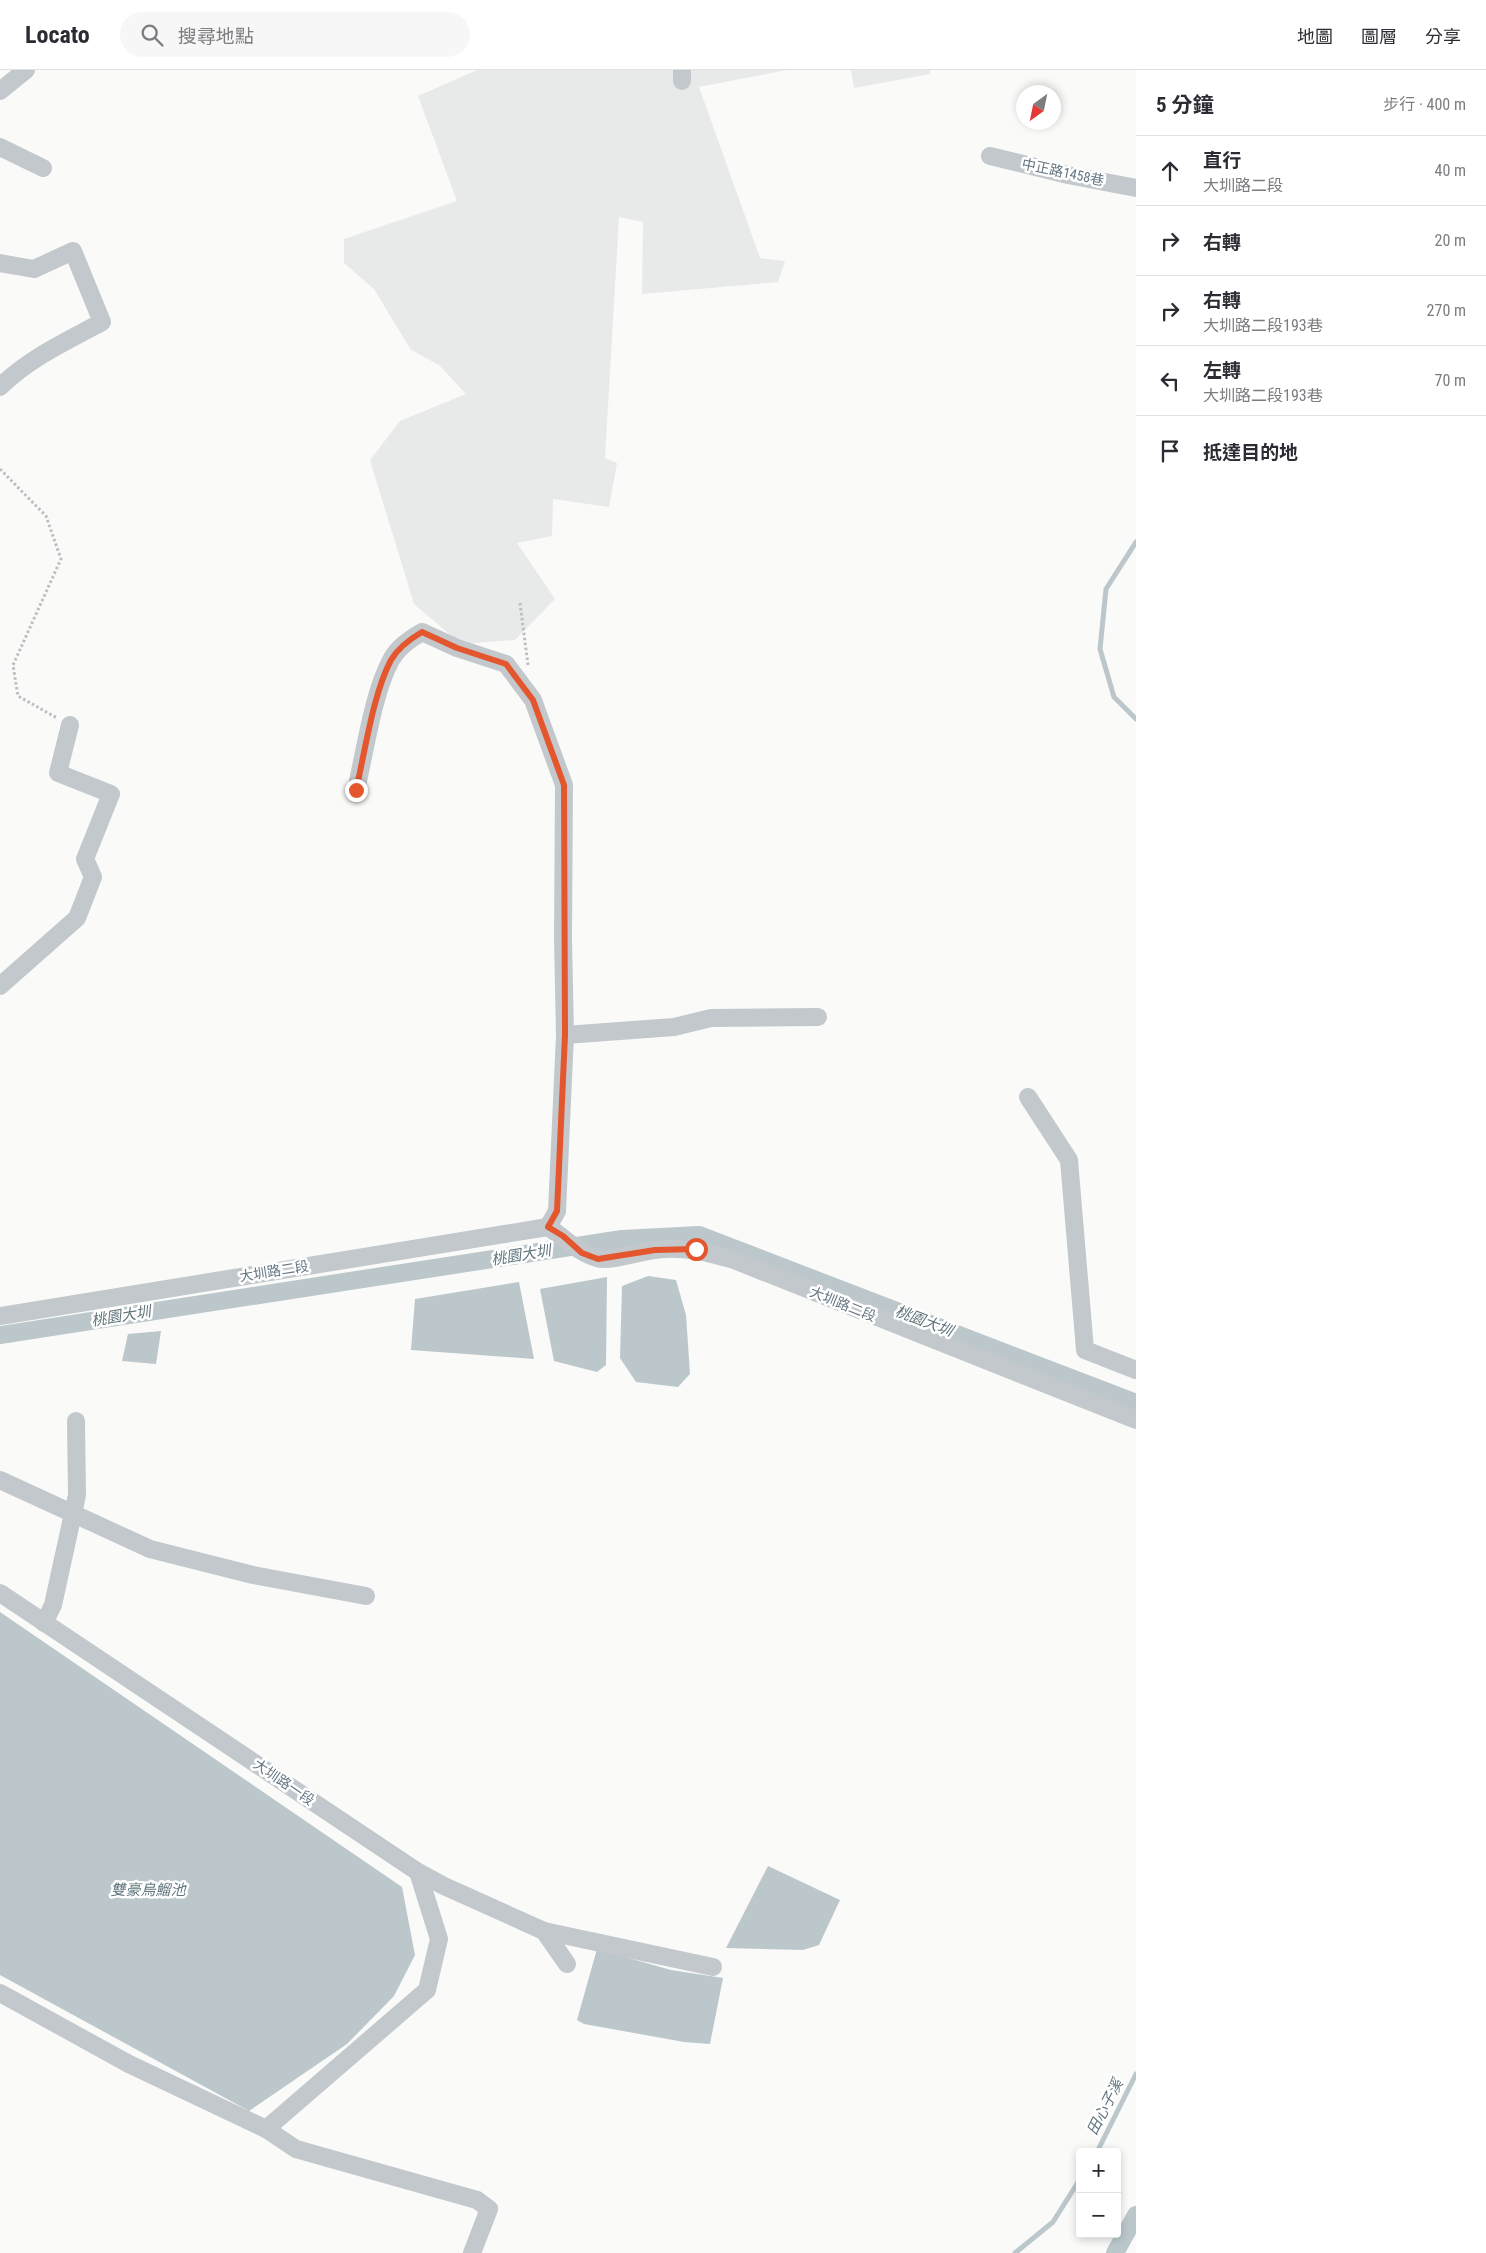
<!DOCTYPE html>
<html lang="zh-TW">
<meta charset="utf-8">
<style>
body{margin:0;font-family:"Roboto Condensed","Noto Sans TC",sans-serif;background:#f7f7f7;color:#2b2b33}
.controls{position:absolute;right:15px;bottom:15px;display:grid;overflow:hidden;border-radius:5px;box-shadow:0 2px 8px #0003}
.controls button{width:45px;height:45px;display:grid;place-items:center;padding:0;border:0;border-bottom:1px solid #e1e1e2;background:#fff;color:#2b2b33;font:25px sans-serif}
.compass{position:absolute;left:1016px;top:15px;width:45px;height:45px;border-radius:50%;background:#fff;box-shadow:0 2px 8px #0003;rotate:213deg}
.stop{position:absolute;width:15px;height:15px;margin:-11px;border:4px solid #e4572e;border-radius:50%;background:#fff}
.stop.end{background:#e4572e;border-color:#fff;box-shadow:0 1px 5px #0008}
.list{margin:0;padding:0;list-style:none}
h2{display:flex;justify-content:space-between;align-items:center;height:65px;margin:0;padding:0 20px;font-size:21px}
h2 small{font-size:16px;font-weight:400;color:#7c7c81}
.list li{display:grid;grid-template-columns:32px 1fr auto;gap:15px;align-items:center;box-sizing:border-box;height:70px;padding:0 20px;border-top:1px solid #e1e1e2}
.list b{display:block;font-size:19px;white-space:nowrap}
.list p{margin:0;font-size:16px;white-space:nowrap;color:#7c7c81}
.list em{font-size:16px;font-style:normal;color:#7c7c81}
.icon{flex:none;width:28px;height:28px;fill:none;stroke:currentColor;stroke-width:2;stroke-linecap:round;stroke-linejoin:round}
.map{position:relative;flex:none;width:1136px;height:2183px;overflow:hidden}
header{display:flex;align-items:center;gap:30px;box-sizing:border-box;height:70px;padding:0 25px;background:#fff;border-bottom:1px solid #e1e1e2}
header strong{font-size:24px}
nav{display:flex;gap:28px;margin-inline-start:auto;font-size:18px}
.search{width:350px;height:45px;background:#f7f7f7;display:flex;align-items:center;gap:12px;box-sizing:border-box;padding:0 18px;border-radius:28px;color:#7c7c81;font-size:19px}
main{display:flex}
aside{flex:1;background:#fff}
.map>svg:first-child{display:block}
</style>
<header>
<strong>Locato</strong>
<div class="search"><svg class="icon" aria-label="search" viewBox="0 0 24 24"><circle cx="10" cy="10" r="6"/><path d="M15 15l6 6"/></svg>搜尋地點</div>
<nav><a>地圖</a><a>圖層</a><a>分享</a></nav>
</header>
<main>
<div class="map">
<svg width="1136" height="2183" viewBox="0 0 1136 2183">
<rect width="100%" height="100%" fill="#fafaf8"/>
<g fill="#e8e9e9">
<polygon points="477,0 787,0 699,17 760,188 785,191 778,212 642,224 643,152 619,147 605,388 617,393 609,437 553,429 552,466 517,473 555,529 515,570 461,574 414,534 370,390 400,351 466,324 439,295 411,280 374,219 344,193 344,169 457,131 418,26"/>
<polygon points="851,0 930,0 930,4 854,18"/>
</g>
<g fill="#bbc7cb">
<polygon points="648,1206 676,1210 686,1245 690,1304 678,1317 636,1312 620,1288 622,1216"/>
<polygon points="607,1207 606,1295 597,1302 554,1291 540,1219"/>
<polygon points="519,1212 534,1289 411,1280 415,1229"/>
<polygon points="161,1261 156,1294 122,1291 128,1264"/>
<polygon points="0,1542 402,1817 415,1885 394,1926 347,1974 249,2041 0,1905"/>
<polygon points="768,1796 840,1830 819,1875 803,1880 726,1878"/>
<polygon points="597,1879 671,1900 723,1908 710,1974 684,1972 584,1954 577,1950"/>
</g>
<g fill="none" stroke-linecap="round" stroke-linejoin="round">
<g stroke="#bbc7cb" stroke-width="5">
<polyline points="1136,472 1106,519 1100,579 1114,627 1136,649"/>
<polyline points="1097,2082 1136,2004"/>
<polyline points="1015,2183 1053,2152 1080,2109"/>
</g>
<g stroke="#bbc7cb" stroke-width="18">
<polyline points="0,1265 622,1169 699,1165 1136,1333"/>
<polyline points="1115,2183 1136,2145"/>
</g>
<g stroke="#bbbfc2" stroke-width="3" stroke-dasharray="2.5 2.5" stroke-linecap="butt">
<polyline points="0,399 46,446 61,489 13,595 18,626 57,648"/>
<polyline points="520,533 528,595"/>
</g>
<g stroke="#c3c8cc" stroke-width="18">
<polyline points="682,0 682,11"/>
<polyline points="0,21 26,0"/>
<polyline points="0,77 43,98"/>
<polyline points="990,86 1068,105 1136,118"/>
<path d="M0 193 34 199 73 181 102 252C67 271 29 288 0 317"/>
<path d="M356 720C365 682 373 623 391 590 398 577 410 569 422 562L457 578 506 594 533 630 564 715 563 869 565 965 557 1141 548 1157"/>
<polyline points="0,916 77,848 93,807 85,789 111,724 58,703 70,655"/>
<polyline points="565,965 674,957 711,948 818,947"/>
<polyline points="1028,1027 1069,1090 1085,1280 1136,1300"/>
<path d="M548 1157C564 1167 578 1183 597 1188 611 1192 638 1182 654 1180 684 1176 705 1182 734 1190L1136 1350"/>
<polyline points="0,1246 548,1157"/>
<polyline points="0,1410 150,1479 253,1505 366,1526"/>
<polyline points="0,1523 418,1802 444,1816 544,1861 567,1894"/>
<polyline points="44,1553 53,1535 77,1425 76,1351"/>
<polyline points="544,1861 713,1897"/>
<polyline points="0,1923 129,1994 266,2059 296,2079 477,2130 489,2139 472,2183"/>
<polyline points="266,2059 427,1920 439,1869 418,1802"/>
</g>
</g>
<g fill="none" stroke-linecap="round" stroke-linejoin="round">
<path stroke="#e4572e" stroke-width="6" d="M356 720C365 682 373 624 391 590 398 578 410 569 422 562L457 578 506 594 533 630 564 715 565 965 557 1141 548 1157 563 1166 582 1183 598 1189 655 1180 696 1179"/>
</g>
<g text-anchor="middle" stroke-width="5" stroke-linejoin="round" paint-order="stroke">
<g font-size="14" fill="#657683" stroke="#fff">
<text transform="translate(1063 102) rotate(12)" y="5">中正路1458巷</text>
<text transform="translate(274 1201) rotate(-9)" y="5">大圳路二段</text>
<text transform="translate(843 1234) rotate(22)" y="5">大圳路二段</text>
<text transform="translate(284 1712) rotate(34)" y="5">大圳路一段</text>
</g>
<g font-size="15" font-style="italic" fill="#60757c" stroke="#fff">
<text transform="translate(521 1185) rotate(-9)" y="5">桃園大圳</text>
<text transform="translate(121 1246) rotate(-9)" y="5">桃園大圳</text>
<text transform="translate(924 1251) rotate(21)" y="5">桃園大圳</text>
<text x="148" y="1825">雙豪烏鰡池</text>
<text transform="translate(1105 2037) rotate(-63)" y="5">田心子溪</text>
</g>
</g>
</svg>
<div class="controls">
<button>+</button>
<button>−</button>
</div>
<svg class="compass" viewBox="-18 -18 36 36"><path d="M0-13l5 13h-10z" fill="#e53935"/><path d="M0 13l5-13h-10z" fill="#7c7c81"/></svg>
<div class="stop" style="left:696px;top:1179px"></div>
<div class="stop end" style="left:356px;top:720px"></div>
</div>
<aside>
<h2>5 分鐘<small>步行 · 400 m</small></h2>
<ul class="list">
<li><svg class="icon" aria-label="ahead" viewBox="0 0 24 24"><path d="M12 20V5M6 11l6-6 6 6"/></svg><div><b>直行</b><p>大圳路二段</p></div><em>40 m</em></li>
<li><svg class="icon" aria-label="right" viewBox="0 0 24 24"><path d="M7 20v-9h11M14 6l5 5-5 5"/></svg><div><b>右轉</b></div><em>20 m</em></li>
<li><svg class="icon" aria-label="right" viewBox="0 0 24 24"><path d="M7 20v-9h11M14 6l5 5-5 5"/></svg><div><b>右轉</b><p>大圳路二段193巷</p></div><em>270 m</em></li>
<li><svg class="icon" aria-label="left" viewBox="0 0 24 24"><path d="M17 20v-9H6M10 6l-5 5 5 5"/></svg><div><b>左轉</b><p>大圳路二段193巷</p></div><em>70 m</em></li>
<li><svg class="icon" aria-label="arrive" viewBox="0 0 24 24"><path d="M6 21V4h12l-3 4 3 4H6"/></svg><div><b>抵達目的地</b></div></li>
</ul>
</aside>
</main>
